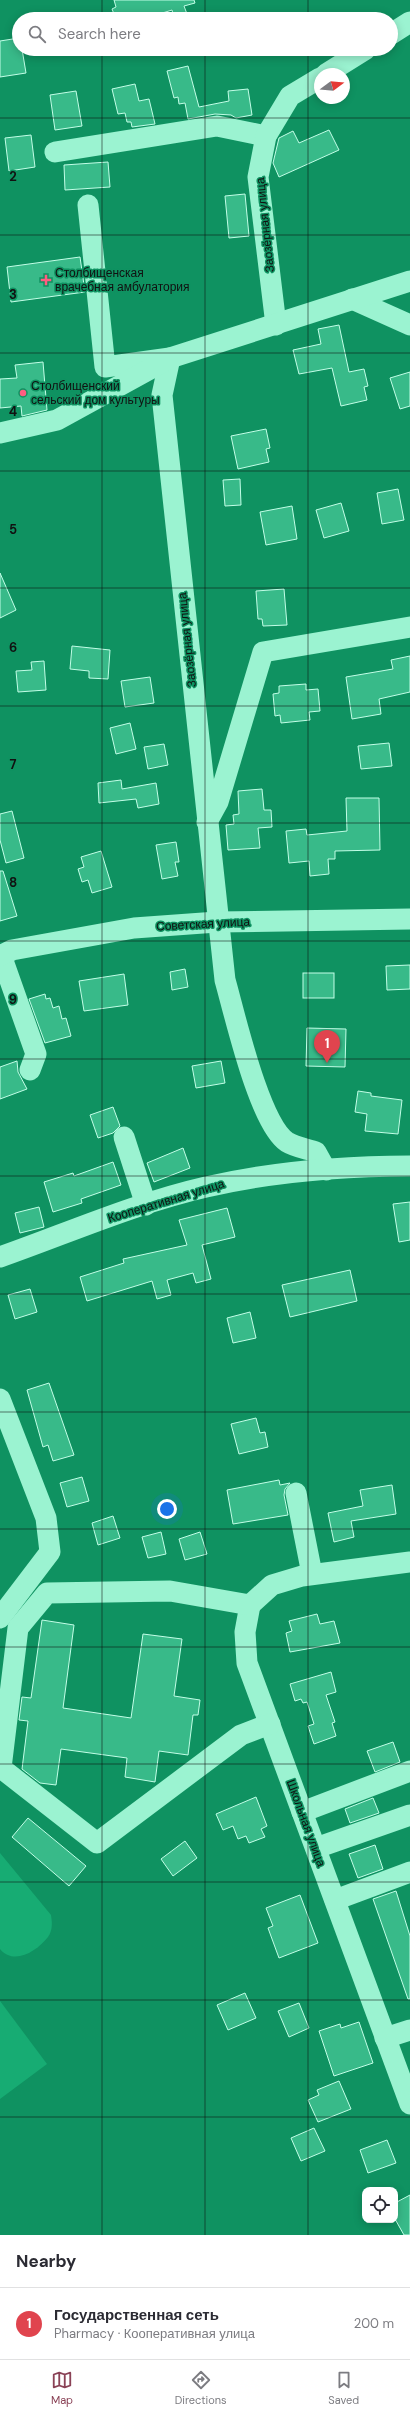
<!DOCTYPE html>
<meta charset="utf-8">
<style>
body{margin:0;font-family:"DM Sans",sans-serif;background:#f7f7f7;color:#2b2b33}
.controls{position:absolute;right:12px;bottom:12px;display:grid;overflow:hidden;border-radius:8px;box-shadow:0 2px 10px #0003}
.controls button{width:36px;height:36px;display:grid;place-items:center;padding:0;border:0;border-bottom:1px solid #e1e1e2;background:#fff;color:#2b2b33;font:20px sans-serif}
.compass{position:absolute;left:314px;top:68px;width:36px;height:36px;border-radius:50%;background:#fff;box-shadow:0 2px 10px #0003;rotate:74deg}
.you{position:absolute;left:167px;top:1509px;width:14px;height:14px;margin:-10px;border:3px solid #fff;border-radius:50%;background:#1a73e8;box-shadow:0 0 0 6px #1a73e833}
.badge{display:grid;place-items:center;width:26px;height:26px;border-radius:50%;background:#8a4256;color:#fff;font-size:13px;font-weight:700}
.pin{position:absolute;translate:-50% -33px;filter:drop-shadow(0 1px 2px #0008)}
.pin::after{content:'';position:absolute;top:21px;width:14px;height:12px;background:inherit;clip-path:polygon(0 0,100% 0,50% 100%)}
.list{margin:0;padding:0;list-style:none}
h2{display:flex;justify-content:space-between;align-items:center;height:52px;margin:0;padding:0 16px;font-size:17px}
h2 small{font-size:13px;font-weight:400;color:#7c7c81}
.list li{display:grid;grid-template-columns:26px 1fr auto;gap:12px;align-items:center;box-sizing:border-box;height:72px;padding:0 16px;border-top:1px solid #e1e1e2}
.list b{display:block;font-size:15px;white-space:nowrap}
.list p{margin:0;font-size:13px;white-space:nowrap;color:#7c7c81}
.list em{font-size:13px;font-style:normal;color:#7c7c81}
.icon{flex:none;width:22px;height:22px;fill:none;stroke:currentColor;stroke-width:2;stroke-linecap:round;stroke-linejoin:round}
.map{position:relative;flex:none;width:410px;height:2235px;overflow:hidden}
.search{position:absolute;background:#fff;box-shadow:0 2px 10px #0003;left:12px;right:12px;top:12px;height:44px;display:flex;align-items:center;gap:10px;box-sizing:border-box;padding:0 14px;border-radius:22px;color:#7c7c81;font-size:15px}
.sheet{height:124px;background:#fff}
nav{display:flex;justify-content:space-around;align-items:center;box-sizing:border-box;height:56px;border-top:1px solid #e1e1e2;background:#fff;font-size:11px;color:#7c7c81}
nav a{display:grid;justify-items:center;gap:2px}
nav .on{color:#8a4256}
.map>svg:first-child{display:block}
</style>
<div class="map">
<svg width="410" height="2235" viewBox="0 0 410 2235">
<rect width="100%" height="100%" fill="#0f9261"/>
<g fill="#17ac73">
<path d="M0 1853 51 1915C52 1922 53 1930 48 1937 37 1951 14 1966 0 1949Z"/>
<polygon points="0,2001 47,2064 0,2099"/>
</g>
<g fill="#38ba89" stroke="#c2fee7">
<polygon points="114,0 194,0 195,3 184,6 187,14 174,18 172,10 143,19 116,19 112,9 116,7"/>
<polygon points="19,38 19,49 22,49 26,73 0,77 0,41"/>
<polygon points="188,66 199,107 229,101 228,91 248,89 252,115 236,118 231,115 215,114 188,119 185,103 179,104 178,97 174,98 167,71"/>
<polygon points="135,84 139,101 149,99 155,124 132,127 131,122 127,122 125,113 118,114 112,89"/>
<polygon points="76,91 82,126 55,130 50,95"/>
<polygon points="329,130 339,150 279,177 273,163 279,138 293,131 299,143"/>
<polygon points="31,135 35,167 9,171 5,138"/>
<polygon points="108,162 110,187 65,190 64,165"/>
<polygon points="245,194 249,236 229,238 225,196"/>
<polygon points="80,257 85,292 11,302 7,267"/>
<polygon points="339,325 349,372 364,369 368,386 364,387 367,400 341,406 332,368 299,374 293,350 321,344 318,329"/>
<polygon points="43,362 47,410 22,416 21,406 0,408 0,379 17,378 15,365"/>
<polygon points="410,372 410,406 400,409 390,378"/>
<polygon points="266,429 270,448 266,449 269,462 238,469 231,436"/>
<polygon points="240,479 241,505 225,506 223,480"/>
<polygon points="398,489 404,520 382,524 377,493"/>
<polygon points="341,503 349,531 324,538 316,510"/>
<polygon points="292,506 297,539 266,545 260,512"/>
<polygon points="0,573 16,610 0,618"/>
<polygon points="284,589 287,625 263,626 262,619 258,619 256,591"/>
<polygon points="72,646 110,650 108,679 89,678 89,671 70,669"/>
<polygon points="410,656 410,692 379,699 381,714 352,719 346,677 393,669 391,660"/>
<polygon points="44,661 46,690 18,692 16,671 32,670 31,662"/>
<polygon points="150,677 154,703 125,707 121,681"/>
<polygon points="306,684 306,690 318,689 320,711 309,712 310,720 281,723 280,715 275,716 273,694 279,693 279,686"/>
<polygon points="130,723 136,749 116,754 110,728"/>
<polygon points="389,743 392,766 361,769 358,746"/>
<polygon points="164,744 168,765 148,769 144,747"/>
<polygon points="121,780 122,789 156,783 159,804 138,808 136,799 99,803 98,783"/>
<polygon points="262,789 264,810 271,810 272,827 258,828 260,848 228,850 226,825 234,824 233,815 239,814 238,791"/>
<polygon points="346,798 379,798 380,850 335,851 335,859 328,859 329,874 310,876 309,861 289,863 286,831 306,829 307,835 347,831"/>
<polygon points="12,811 24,858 6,863 0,840 0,814"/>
<polygon points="176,842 179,862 175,862 178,876 162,879 156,845"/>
<polygon points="101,851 112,887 92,893 88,880 82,882 78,869 84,867 81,857"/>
<polygon points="0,871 3,871 17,916 0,921"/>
<polygon points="410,965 410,989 387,990 386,966"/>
<polygon points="185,969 188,987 172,990 170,972"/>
<rect x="303" y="973" width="31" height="25"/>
<polygon points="124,974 128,1005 84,1011 79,981"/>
<polygon points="45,994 46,999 50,998 53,1008 59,1006 62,1019 66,1018 71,1036 45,1043 29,999"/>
<polygon points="307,1028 346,1029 345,1067 306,1066"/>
<polygon points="17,1061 18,1072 27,1089 0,1099 0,1067"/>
<polygon points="221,1061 225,1083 196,1088 192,1066"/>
<polygon points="358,1091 371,1093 371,1096 402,1100 398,1134 365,1131 367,1114 355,1112"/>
<polygon points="113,1107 120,1126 113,1133 98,1138 90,1115"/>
<polygon points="183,1148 190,1168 154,1182 147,1163"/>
<polygon points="113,1162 121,1185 81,1199 82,1203 53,1212 44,1182 73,1173 74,1176"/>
<polygon points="410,1202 410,1240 399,1242 393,1204"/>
<polygon points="39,1207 44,1227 20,1233 15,1213"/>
<polygon points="227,1208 235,1237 202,1245 211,1279 196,1283 193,1273 167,1280 171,1295 157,1299 152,1281 87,1301 80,1277 124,1263 123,1259 187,1245 179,1220"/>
<polygon points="350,1270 357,1301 290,1317 282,1285"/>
<polygon points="30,1289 37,1312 15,1319 8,1295"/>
<polygon points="250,1312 256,1338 233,1343 227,1318"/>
<polygon points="49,1383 74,1455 53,1461 48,1445 43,1447 27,1390"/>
<polygon points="256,1418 260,1433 265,1432 268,1447 239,1454 231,1424"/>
<polygon points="82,1477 89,1501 67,1507 60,1483"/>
<polygon points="279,1480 280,1485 290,1483 285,1489 284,1495 288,1515 233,1524 227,1490"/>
<polygon points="392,1485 396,1514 351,1521 354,1537 334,1542 328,1513 363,1506 360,1490"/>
<polygon points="113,1516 120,1538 98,1545 92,1523"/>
<polygon points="161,1532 166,1554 148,1558 142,1537"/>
<polygon points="200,1532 207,1554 185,1560 179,1539"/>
<polygon points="317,1614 320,1624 334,1621 340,1643 290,1652 286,1633 292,1631 289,1621"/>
<polygon points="42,1620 74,1625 63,1708 131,1718 143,1634 182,1639 174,1696 200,1700 198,1715 193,1715 188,1755 159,1751 155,1782 125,1777 127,1758 61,1749 56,1785 40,1783 22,1769 28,1721 19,1720 22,1697 31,1698"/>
<polygon points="331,1672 336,1692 326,1695 335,1722 332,1723 336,1736 314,1744 308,1726 314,1724 307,1702 303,1703 301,1699 295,1701 290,1684"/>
<polygon points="393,1742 400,1762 375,1772 367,1751"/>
<polygon points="256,1797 267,1826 261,1829 265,1837 249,1843 246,1836 238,1839 233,1826 223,1830 216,1814"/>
<polygon points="373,1798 379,1813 350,1823 345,1809"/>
<polygon points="28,1818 86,1866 69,1886 12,1837"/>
<polygon points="185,1841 197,1858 173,1876 161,1859"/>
<polygon points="375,1845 383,1869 358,1878 349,1854"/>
<polygon points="396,1891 410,1936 410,1999 408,1999 373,1899"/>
<polygon points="300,1895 318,1943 279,1958 268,1928 273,1926 266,1908"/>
<polygon points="245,1993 256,2018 228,2030 217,2005"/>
<polygon points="299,2003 309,2028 289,2037 278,2011"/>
<polygon points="359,2022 373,2063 334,2076 319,2031 340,2024 341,2028"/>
<polygon points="339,2081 351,2109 318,2122 308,2100 319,2095 317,2090"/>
<polygon points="314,2128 325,2151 301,2161 291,2138"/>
<polygon points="387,2140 396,2163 368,2173 360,2150"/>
<polygon points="410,2195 410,2235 404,2235 395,2219 395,2203"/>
</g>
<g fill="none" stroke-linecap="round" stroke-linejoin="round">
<g stroke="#9bf3d1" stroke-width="21">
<polyline points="391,34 410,22"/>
<polyline points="326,74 366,49"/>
<polyline points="55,152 217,126 266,136"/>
<path d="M88 205 105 367 170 358 162 395 225 980C235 1015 259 1123 287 1142 295 1147 308 1149 316 1152L326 1170"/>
<polyline points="352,299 410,325"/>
<polyline points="276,325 258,177 266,136 290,96 320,78"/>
<polyline points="0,433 57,420 170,358 410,281"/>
<polyline points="207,822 218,802 263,652 410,627"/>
<polyline points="1,955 36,1054 30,1070"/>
<polyline points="0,956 12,950 134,928 217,922 410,919"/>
<polyline points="124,1137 146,1205"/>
<path d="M0 1257C68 1233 136 1203 206 1187 272 1172 342 1166 410 1166"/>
<polyline points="0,1399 46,1518 50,1552 0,1618"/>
<polyline points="296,1493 312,1574"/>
<polyline points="250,1605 245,1632 247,1663 410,2104"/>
<polyline points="270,1724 241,1735 97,1843 1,1768 18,1628 47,1593 170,1591 250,1605 272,1585 302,1576 410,1562"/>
<polyline points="302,1812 410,1771"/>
<polyline points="316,1848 410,1815"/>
<polyline points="335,1900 410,1872"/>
<polyline points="385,2038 410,2030"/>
</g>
</g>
<path fill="none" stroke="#111" stroke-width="1" stroke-opacity="0.55" d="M102 0V19M205 0V19M308 0V19M102 49V2235M205 49V2235M308 49V2235M0 118H410M0 235H410M0 353H410M0 471H410M0 588H410M0 706H410M0 823H410M0 941H410M0 1059H410M0 1176H410M0 1294H410M0 1412H410M0 1529H410M0 1647H410M0 1764H410M0 1882H410M0 2000H410M0 2117H410"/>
<g fill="#ff5d81" stroke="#0f9261" stroke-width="1.5">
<path d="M44 274h4v4h4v4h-4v4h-4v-4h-4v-4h4z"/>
<circle cx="23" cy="393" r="4"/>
</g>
<g text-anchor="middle" stroke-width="3" stroke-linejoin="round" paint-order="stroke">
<g font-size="12" fill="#111" stroke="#0f9261">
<text transform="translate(265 225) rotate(-96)" y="4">Заозёрная улица</text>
<text transform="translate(187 640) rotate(-96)" y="4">Заозёрная улица</text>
<text transform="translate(203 924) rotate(-3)" y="4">Советская улица</text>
<text transform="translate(166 1201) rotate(-17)" y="4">Кооперативная улица</text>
<text transform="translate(306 1823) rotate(70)" y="4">Школьная улица</text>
</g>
<g font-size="12" fill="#111" stroke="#0f9261" text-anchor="start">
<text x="55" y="277">Столбищенская<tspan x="55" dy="14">врачебная амбулатория</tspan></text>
<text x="31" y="390">Столбищенский<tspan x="31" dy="14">сельский дом культуры</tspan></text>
</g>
</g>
<g font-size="13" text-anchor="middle" font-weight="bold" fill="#111" stroke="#0f9261" stroke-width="3" stroke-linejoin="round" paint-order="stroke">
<text x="13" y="181">2</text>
<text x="13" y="299">3</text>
<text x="13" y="416">4</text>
<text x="13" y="534">5</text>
<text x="13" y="652">6</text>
<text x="13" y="769">7</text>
<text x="13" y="887">8</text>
<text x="13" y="1004">9</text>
</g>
</svg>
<div class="controls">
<button><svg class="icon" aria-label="locate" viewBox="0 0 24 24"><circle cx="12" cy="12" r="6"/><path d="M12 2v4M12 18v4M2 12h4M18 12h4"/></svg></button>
</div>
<svg class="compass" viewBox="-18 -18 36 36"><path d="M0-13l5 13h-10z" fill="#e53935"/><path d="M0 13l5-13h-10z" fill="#7c7c81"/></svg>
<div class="you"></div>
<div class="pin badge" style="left:327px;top:1063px;background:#e0444e">1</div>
<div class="search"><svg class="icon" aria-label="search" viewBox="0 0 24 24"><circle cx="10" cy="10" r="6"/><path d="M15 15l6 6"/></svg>Search here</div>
</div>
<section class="sheet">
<h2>Nearby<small></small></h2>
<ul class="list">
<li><span class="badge" style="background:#e0444e">1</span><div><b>Государственная сеть</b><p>Pharmacy · Кооперативная улица</p></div><em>200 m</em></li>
</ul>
</section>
<nav>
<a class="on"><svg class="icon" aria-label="map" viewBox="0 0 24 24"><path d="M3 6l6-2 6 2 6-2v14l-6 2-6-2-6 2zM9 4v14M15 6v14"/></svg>Map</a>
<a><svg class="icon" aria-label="directions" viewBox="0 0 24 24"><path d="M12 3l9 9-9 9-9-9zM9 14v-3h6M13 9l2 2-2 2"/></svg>Directions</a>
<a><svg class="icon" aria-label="saved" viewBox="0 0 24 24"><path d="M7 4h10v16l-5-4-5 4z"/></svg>Saved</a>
</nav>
